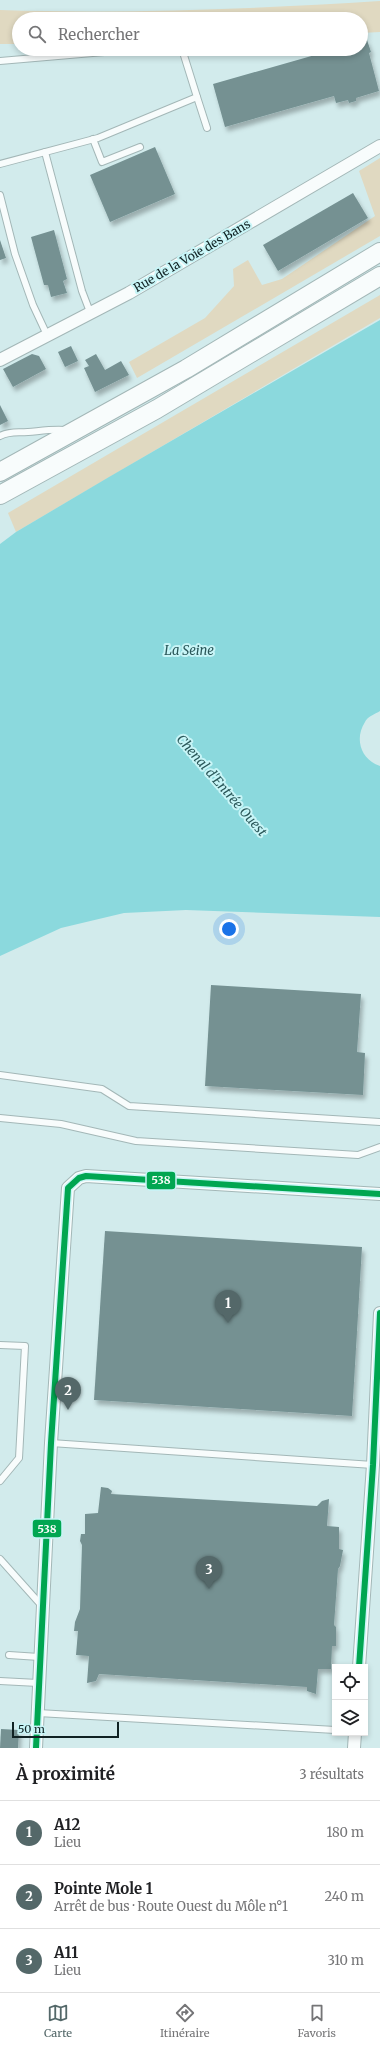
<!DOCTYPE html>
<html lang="fr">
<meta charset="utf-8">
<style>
body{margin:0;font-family:Merriweather,serif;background:#f2f2f2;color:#202124}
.controls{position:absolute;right:12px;bottom:12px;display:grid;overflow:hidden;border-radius:0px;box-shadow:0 2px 6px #0003}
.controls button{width:36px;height:36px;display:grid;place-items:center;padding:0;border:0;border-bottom:1px solid #e0e0e0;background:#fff;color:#202124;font:20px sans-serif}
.scale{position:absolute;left:12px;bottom:10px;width:107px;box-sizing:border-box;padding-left:4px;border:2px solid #102223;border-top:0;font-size:11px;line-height:14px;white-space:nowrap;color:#102223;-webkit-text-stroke:3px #c8f5f7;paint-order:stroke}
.you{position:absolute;left:229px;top:929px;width:14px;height:14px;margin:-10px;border:3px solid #fff;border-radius:50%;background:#1a73e8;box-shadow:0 0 0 6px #1a73e833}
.badge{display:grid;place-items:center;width:26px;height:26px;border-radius:50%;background:#546869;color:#fff;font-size:13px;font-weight:700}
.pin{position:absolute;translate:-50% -33px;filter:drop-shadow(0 1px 2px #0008)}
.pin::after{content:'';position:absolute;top:21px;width:14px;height:12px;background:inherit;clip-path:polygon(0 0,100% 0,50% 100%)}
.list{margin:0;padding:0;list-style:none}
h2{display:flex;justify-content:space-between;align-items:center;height:52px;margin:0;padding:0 16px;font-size:17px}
h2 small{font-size:13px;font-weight:400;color:#757577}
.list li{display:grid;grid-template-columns:26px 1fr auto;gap:12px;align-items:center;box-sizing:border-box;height:64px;padding:0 16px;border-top:1px solid #e0e0e0}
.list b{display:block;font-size:15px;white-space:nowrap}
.list p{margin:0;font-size:13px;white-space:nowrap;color:#757577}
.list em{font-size:13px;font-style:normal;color:#757577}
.icon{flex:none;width:22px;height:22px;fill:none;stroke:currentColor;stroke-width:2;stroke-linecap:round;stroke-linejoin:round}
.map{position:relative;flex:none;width:380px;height:1748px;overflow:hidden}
.search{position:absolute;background:#fff;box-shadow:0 2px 6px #0003;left:12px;right:12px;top:12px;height:44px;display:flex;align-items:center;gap:10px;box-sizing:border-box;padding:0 14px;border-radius:22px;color:#757577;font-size:15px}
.sheet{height:244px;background:#fff}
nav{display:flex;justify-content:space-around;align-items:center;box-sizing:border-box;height:56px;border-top:1px solid #e0e0e0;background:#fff;font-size:11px;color:#757577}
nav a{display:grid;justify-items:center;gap:2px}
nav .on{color:#546869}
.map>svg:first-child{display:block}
</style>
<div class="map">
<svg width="380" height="1748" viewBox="0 0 380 1748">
<defs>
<filter id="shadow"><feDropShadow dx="2.5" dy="4.5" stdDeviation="2" flood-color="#0004"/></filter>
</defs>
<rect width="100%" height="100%" fill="#d2ebec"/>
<g fill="#e0d9c1">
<path d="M380 1V32L361 33V19H19V44H0V10C126 14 254 9 380 1Z"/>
<polygon points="380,158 380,236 137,378 129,362 205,318 234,286 233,269 248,260 262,285 282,279 375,216 359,171"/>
<polygon points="380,295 380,318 16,532 8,513"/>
</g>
<path fill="#8bd9dd" d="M380 320V711C375 714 367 717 365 722 354 739 361 760 380 766V917L186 910 124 913 61 928 0 956V544L16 532 109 477Z"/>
<g fill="#749192" filter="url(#shadow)">
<polygon points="367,40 371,52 369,53 379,91 356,98 356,101 349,103 348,100 336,103 334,96 225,127 213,84 336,49 361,49 361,42"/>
<polygon points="155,147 175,194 110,222 90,175"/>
<polygon points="353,193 368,218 278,271 263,245"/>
<polygon points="54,230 67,279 63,281 67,293 51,297 48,285 44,285 31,237"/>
<polygon points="0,240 6,258 0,260"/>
<polygon points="71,346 78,361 65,367 58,352"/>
<polygon points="32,354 39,356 46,369 13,387 3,369"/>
<polygon points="96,354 105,370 121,361 129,375 95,392 84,368 89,366 85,360"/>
<polygon points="0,405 8,421 0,425"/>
<polygon points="211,985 361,994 357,1052 365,1053 363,1095 205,1086"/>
<polygon points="105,1231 362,1247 352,1416 94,1400"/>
<polygon points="101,1487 108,1488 112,1491 111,1494 317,1506 322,1501 329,1499 327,1526 339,1527 339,1549 343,1550 340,1566 338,1569 334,1625 336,1627 336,1646 332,1646 331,1669 318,1669 316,1694 307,1691 307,1687 99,1674 96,1681 87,1683 89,1656 76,1655 78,1631 74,1631 75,1622 80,1609 82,1545 80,1541 81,1534 85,1534 85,1514 98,1513"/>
<polygon points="1,1729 19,1730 18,1748 0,1748"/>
</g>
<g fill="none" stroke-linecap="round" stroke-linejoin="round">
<defs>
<g id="lane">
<polyline points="0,61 139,49"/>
<polyline points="197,97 207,128"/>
<polyline points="93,139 102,162 140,147"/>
<polyline points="45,152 82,291 90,312"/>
<polyline points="0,164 98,138 197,97 182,49"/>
<polyline points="0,195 15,254 33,305 47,335"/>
<path d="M0 436C10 431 17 433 28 432 40 431 52 429 65 430"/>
<polyline points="0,1075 102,1089 129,1106 380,1122"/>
<polyline points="0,1118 61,1124 136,1141 358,1155 380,1147"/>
<polyline points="0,1345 25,1346 19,1458 0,1481"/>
<polyline points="51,1443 373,1465"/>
<polyline points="0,1559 42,1606"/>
<polyline points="9,1655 39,1657"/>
<polyline points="0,1681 38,1683"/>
<polyline points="38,1713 335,1730"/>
</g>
<g id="street">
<polyline points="0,360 129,293 380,146"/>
<polyline points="359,1667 373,1465 380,1313"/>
<polyline points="36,1748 51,1443 68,1188 79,1178 86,1176 380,1194"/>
<polyline points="354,1748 355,1733"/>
</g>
<g id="primary">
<polyline points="0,472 186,369 380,252"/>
<polyline points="0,495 157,409 380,276"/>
</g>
</defs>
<use href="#lane" stroke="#a3b7b7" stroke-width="8"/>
<use href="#street" stroke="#a3b7b7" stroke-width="14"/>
<use href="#primary" stroke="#a3b7b7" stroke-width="20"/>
<use href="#lane" stroke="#f8fcfc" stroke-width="6"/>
<use href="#street" stroke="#f8fcfc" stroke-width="12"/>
<use href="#primary" stroke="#f8fcfc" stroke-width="18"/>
<defs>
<g id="bus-1">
<polyline points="359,1667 373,1465 380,1313"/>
<polyline points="36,1748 51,1443 68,1188 79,1178 86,1176 380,1194"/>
</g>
</defs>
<use href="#bus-1" stroke="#c8f5f7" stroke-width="9"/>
<use href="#bus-1" stroke="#00a651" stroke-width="6"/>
</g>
<g text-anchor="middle" stroke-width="4" stroke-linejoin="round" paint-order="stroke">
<g font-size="12" fill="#102223" stroke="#c8f5f7">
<text transform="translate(192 256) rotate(-30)" y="4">Rue de la Voie des Bans</text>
</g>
<g font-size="13" font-style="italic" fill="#2a5759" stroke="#c8f5f7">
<text x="189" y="655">La Seine</text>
<text transform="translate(222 785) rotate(49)" y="5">Chenal d'Entrée Ouest</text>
</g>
</g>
<g stroke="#c8f5f7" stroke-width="1.5">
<rect x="146" y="1171" width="30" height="19" rx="4" fill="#00a651"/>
<rect x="32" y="1519" width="30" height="19" rx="4" fill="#00a651"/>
</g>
<g font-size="11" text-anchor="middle" font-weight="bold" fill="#fff">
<text x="161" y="1184">538</text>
<text x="47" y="1533">538</text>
</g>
</svg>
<div class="controls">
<button><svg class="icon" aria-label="locate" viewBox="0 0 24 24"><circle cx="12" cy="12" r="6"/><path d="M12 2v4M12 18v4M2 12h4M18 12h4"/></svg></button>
<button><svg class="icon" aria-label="layers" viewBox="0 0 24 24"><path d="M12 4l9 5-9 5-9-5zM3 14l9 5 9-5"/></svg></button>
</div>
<div class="scale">50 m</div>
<div class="you"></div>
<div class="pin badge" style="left:228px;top:1323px">1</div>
<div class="pin badge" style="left:68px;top:1410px">2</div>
<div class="pin badge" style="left:209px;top:1589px">3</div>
<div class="search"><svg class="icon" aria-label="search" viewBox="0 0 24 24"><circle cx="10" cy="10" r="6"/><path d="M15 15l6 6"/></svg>Rechercher</div>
</div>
<section class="sheet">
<h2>À proximité<small>3 résultats</small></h2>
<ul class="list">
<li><span class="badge">1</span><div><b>A12</b><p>Lieu</p></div><em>180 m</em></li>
<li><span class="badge">2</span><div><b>Pointe Mole 1</b><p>Arrêt de bus · Route Ouest du Môle n°1</p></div><em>240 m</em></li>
<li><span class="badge">3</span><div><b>A11</b><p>Lieu</p></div><em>310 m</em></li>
</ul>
</section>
<nav>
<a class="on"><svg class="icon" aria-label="map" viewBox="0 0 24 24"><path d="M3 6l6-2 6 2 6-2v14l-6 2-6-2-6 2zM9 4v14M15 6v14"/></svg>Carte</a>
<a><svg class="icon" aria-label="directions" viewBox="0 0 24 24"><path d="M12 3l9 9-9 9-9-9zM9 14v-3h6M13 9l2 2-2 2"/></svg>Itinéraire</a>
<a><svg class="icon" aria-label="saved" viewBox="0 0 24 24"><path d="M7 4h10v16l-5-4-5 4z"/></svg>Favoris</a>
</nav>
